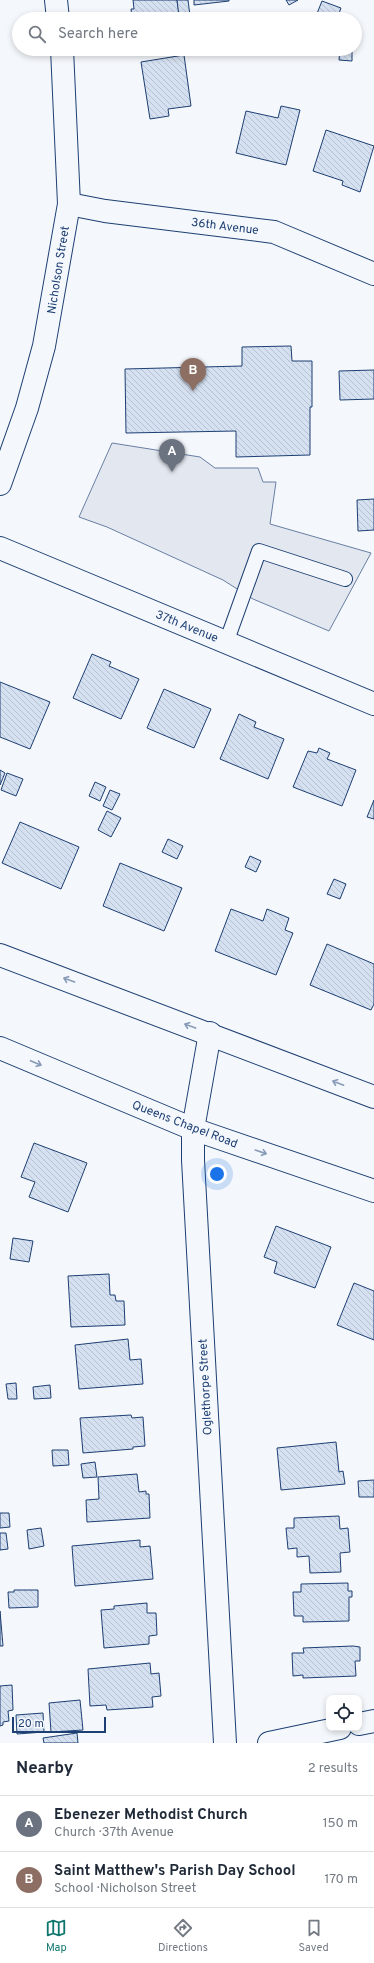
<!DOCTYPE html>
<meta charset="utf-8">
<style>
body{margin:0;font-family:Overpass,sans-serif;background:#f2f2f3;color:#1f2937}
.controls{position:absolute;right:12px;bottom:12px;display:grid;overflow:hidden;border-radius:8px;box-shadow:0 2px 6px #0003}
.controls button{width:36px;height:36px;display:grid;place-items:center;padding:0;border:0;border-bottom:1px solid #e0e1e3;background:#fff;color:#1f2937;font:20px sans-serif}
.scale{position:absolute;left:12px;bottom:10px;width:94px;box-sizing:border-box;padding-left:4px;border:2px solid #1d3f73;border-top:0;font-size:11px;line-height:14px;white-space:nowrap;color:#1d3f73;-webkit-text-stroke:3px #f4f7fb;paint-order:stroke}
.you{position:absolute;left:217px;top:1174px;width:14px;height:14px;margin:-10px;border:3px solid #fff;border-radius:50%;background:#1a73e8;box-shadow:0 0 0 6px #1a73e833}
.badge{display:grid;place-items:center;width:26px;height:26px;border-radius:50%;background:#0f766e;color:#fff;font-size:13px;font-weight:700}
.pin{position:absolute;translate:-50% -33px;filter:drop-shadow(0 1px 2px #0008)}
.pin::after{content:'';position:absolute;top:21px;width:14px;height:12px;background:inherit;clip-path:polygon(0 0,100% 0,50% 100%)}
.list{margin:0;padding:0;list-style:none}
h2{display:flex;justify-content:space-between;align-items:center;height:52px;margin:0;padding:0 16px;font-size:17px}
h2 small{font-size:13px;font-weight:400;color:#747a83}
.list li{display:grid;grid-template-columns:26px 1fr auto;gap:12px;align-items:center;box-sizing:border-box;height:56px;padding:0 16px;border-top:1px solid #e0e1e3}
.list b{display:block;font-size:15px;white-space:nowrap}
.list p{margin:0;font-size:13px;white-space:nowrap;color:#747a83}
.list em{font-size:13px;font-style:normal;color:#747a83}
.icon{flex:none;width:22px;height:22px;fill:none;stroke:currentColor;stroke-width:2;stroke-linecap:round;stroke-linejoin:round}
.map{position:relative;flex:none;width:374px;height:1743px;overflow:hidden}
.search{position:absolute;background:#fff;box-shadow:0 2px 6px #0003;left:12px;right:12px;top:12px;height:44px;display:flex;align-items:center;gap:10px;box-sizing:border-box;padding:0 14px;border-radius:22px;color:#747a83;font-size:15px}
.sheet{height:164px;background:#fff}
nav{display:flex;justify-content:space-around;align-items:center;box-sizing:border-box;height:56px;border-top:1px solid #e0e1e3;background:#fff;font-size:11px;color:#747a83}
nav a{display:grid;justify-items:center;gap:2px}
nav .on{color:#0f766e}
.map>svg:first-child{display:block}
</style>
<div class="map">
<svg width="374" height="1743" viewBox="0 0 374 1743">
<defs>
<pattern id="building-back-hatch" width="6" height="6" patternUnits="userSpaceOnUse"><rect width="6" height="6" fill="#d5e0f0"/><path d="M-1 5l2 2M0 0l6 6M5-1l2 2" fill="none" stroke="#b6c1d1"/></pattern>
</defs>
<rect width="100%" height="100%" fill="#f4f7fb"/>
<polygon fill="#e3e8f0" stroke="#687fa3" points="112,443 200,457 215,468 258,468 263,482 276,482 270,524 371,553 329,631 253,599 223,580 107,527 79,517"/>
<g fill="url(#building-back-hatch)" stroke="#1d3f73">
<polygon points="133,0 177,0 180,19 132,19 131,9 134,9"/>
<polygon points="177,0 188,0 190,16 179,17"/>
<polygon points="194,0 229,0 229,1 194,5"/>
<polygon points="286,0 298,0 289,5"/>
<polygon points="322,1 341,8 337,19 324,19 316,16"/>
<polygon points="222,49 240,49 240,50 223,53"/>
<polygon points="340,49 352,49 352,61 339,60"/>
<polygon points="184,55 191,106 168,109 169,116 150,119 141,62"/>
<polygon points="281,106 300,110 286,165 236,153 246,111 278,118"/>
<polygon points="326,130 374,146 360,192 342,185 343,181 313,171"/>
<polygon points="291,346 292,361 312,361 312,407 310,407 310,455 236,457 236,431 126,433 125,369 242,366 242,347"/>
<polygon points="374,370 374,399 340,400 339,371"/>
<polygon points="374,499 374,530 358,531 357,500"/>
<polygon points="92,654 111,662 109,666 139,679 121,719 73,698"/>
<polygon points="0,682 50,702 30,749 0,737"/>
<polygon points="164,689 211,709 194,748 147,728"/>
<polygon points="239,714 256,722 254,727 284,739 268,779 220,759"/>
<polygon points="319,748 330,753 327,759 356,770 342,806 293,787 308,751 317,753"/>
<polygon points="0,770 5,773 0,785"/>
<polygon points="7,773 23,779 16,796 1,790"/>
<polygon points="95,782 106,787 100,801 89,796"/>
<polygon points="110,790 120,794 112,810 103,806"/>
<polygon points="374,800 374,819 367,817"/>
<polygon points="107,811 121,818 111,837 98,830"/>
<polygon points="20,822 79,847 61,889 2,863"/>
<polygon points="168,839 183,846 177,859 162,852"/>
<polygon points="250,856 261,861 256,872 245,867"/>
<polygon points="120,863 182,888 164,931 103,906"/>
<polygon points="334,879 346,884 340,899 327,894"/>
<polygon points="231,909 263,921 267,909 289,918 285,930 293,933 276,975 215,951"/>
<polygon points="327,944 374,964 374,1004 371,1010 310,985"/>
<polygon points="34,1143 87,1163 68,1212 29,1197 35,1182 21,1177"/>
<polygon points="276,1226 331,1247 315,1288 274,1273 277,1262 264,1257"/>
<polygon points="13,1238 33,1241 29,1262 10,1259"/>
<polygon points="109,1274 110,1295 115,1295 116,1301 124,1301 125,1325 71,1327 68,1276"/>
<polygon points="354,1283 374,1291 374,1340 337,1325"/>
<polygon points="128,1339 130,1360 141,1359 143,1384 79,1389 75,1345"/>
<polygon points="16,1383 17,1399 8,1399 6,1384"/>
<polygon points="50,1385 51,1398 34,1399 33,1387"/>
<polygon points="131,1415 132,1418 143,1417 145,1446 133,1447 133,1449 83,1453 80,1418"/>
<polygon points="336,1442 339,1472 343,1471 345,1484 281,1490 277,1448"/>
<polygon points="52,1450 68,1450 69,1465 53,1466"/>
<polygon points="95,1462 97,1477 83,1478 81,1464"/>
<polygon points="137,1474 139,1492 146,1491 146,1494 149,1494 150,1518 87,1522 86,1500 99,1499 98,1477"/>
<polygon points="374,1480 374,1497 359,1497 358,1481"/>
<polygon points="0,1513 9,1513 10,1527 0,1528"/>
<polygon points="339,1516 340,1529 348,1528 350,1552 340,1553 341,1572 310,1573 309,1556 297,1557 297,1548 288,1549 286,1528 294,1528 294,1518"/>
<polygon points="41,1528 44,1546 29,1549 27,1530"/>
<polygon points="0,1533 6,1533 8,1549 0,1550"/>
<polygon points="140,1540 140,1547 150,1546 153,1579 75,1586 72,1546"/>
<polygon points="348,1583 348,1591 352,1591 352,1597 349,1597 349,1621 303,1622 303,1616 294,1616 293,1592 301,1592 301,1584"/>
<polygon points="14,1590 38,1590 38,1607 9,1608 8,1592 14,1592"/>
<polygon points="147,1603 147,1613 156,1613 157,1635 149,1636 149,1644 104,1648 101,1610 114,1609 114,1606"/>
<polygon points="0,1611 3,1646 0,1646"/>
<polygon points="353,1646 360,1647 360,1661 355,1661 356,1676 303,1678 303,1675 293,1676 292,1653 304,1653 303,1648"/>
<polygon points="150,1663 151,1674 159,1673 161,1696 152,1697 153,1707 107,1710 106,1705 90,1706 88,1669"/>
<polygon points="12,1685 13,1710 8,1711 9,1721 3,1722 3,1725 0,1726 0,1686"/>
<polygon points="80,1700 83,1730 51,1732 49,1703"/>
<polygon points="43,1713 44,1732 17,1734 16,1715"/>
<polygon points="77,1733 78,1743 44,1743 43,1738"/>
</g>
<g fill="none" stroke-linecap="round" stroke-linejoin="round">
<defs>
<polyline id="lane" points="226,643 259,551 345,579"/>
<g id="street">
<polyline points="69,204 105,211 274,232 374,274"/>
<polyline points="0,548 374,704"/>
<polyline points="210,1033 193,1129 193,1160 225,1743"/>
<polyline points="359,1724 374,1721"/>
<polyline points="269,1743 340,1728"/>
</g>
<g id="secondary">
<polyline points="56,0 58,19"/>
<polyline points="0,484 27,408 44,346 69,204 62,49"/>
</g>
<g id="primary">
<polyline points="0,955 374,1097"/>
<polyline points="0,1048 193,1129 374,1191"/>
</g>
</defs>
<use href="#lane" stroke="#1d3f73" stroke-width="16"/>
<use href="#street" stroke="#1d3f73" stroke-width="24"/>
<use href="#secondary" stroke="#1d3f73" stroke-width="24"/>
<use href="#primary" stroke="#1d3f73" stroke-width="24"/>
<use href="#lane" stroke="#f4f7fb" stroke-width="14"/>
<use href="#street" stroke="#f4f7fb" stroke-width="22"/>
<use href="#secondary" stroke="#f4f7fb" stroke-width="22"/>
<use href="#primary" stroke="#f4f7fb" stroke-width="22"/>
</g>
<defs><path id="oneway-shaft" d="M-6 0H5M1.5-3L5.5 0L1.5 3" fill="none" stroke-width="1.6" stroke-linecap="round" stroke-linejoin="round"/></defs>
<g stroke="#889bb7">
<use href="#oneway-shaft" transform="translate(69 980) rotate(-160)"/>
<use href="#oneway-shaft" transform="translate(190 1026) rotate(-160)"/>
<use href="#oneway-shaft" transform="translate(36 1063) rotate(23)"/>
<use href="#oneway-shaft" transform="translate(338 1083) rotate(-159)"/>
<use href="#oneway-shaft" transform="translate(261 1152) rotate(19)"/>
</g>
<g text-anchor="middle" stroke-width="3" stroke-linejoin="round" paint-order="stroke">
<g font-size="12" fill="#1d3f73" stroke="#f4f7fb">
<text transform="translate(225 226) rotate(7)" y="4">36th Avenue</text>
<text transform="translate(58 270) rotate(-81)" y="4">Nicholson Street</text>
<text transform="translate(187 626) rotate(22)" y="4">37th Avenue</text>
<text transform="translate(185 1124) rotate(21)" y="4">Queens Chapel Road</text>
<text transform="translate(205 1387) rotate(-93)" y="4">Oglethorpe Street</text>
</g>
</g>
</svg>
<div class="controls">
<button><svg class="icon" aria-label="locate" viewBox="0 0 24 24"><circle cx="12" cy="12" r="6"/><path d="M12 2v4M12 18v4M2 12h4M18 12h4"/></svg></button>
</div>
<div class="scale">20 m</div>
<div class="you"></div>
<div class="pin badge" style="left:172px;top:472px;background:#6b7280">A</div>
<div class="pin badge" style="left:193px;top:391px;background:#8d6e63">B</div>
<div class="search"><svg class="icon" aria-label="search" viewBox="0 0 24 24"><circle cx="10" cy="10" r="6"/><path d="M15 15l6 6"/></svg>Search here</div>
</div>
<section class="sheet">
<h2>Nearby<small>2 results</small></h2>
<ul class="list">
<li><span class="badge" style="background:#6b7280">A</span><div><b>Ebenezer Methodist Church</b><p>Church · 37th Avenue</p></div><em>150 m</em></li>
<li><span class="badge" style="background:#8d6e63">B</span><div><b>Saint Matthew's Parish Day School</b><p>School · Nicholson Street</p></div><em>170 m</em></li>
</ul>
</section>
<nav>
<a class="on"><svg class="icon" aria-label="map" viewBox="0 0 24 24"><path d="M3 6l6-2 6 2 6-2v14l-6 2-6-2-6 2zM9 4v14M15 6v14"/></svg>Map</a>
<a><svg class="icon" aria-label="directions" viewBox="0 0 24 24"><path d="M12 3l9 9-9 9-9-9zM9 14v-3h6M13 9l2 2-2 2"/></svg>Directions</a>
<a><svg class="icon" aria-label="saved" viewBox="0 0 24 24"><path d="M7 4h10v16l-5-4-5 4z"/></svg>Saved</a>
</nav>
